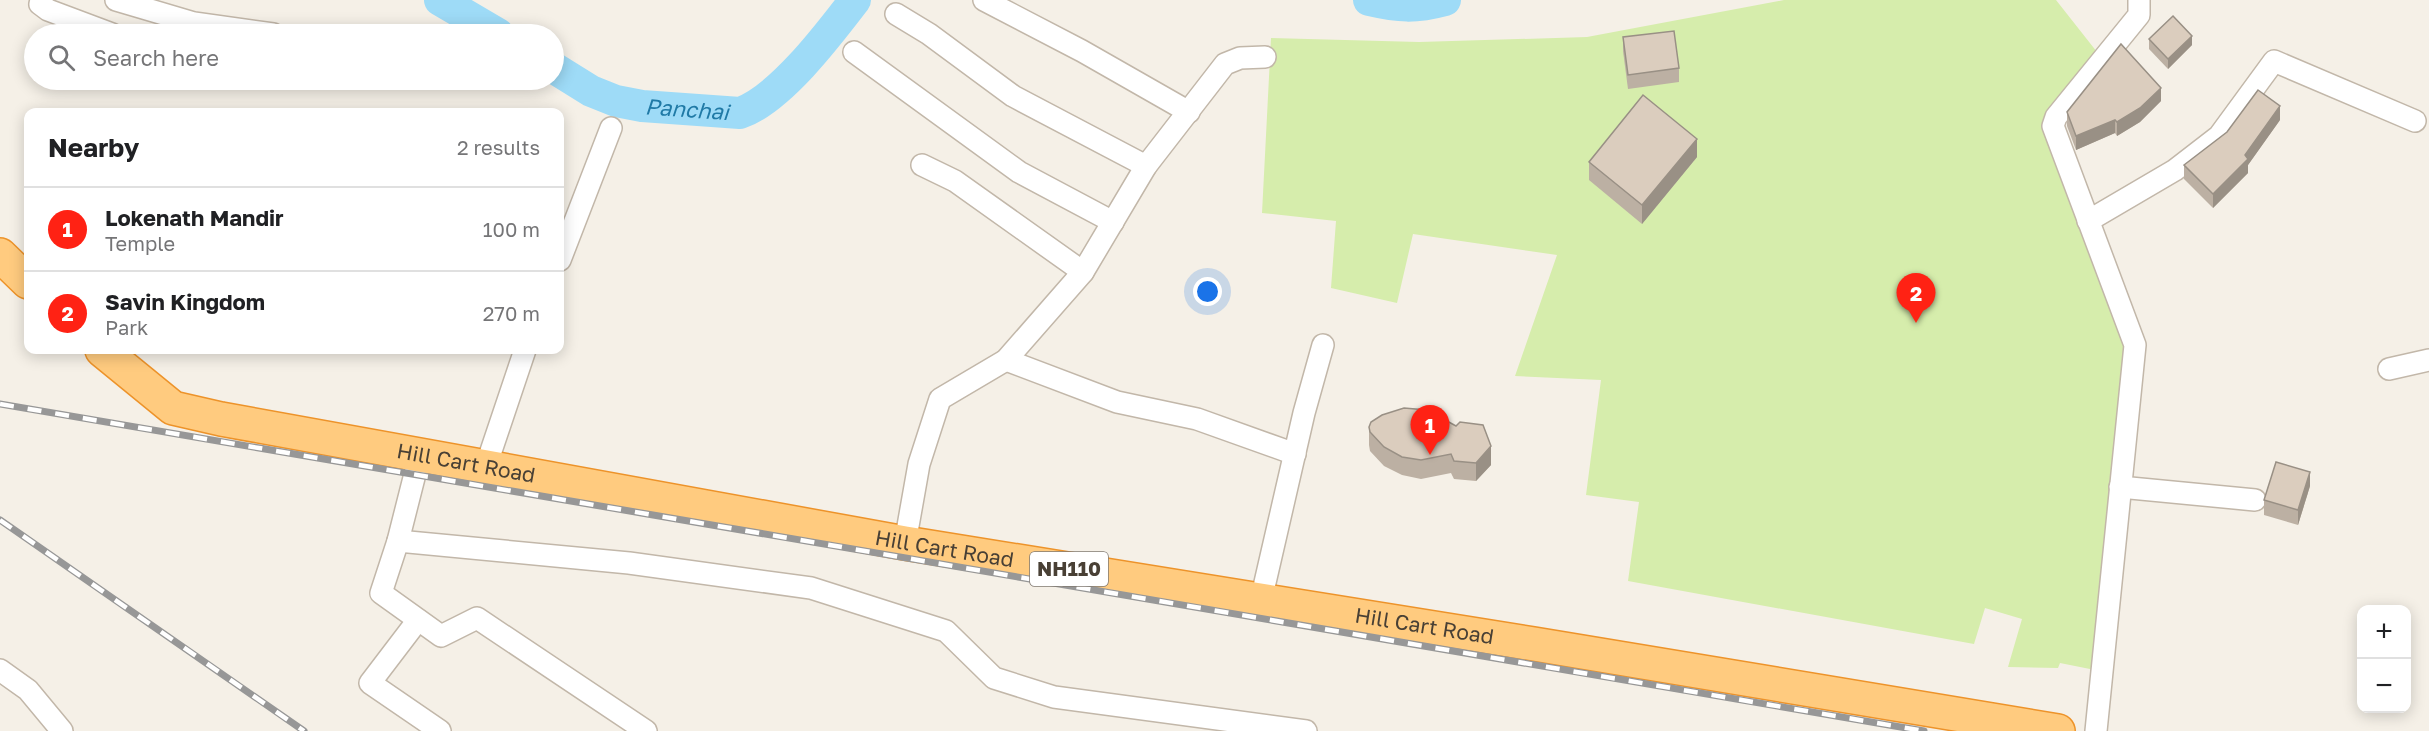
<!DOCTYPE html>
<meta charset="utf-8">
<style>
body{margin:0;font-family:"Golos Text",sans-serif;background:#f6f6f6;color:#202124}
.controls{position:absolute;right:18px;bottom:18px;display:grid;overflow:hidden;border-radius:12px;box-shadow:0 3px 15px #0003}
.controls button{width:54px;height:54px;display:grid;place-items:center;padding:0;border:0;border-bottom:2px solid #e0e0e0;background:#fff;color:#202124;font:30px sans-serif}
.you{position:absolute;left:1208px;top:292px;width:21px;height:21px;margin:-15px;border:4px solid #fff;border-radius:50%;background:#1a73e8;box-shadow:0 0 0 9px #1a73e833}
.badge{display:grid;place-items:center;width:39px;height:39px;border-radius:50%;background:#ff2214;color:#fff;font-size:20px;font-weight:700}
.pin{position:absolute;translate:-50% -50px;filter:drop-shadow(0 2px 3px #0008)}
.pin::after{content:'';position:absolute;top:32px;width:21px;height:18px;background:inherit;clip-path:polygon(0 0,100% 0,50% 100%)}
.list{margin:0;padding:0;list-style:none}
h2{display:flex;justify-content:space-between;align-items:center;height:78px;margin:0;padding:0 24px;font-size:26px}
h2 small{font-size:20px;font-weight:400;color:#757577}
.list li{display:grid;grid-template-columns:39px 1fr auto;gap:18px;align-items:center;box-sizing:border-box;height:84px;padding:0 24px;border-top:2px solid #e0e0e0}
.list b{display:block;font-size:22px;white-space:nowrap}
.list p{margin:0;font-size:20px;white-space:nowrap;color:#757577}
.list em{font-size:20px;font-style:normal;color:#757577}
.icon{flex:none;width:33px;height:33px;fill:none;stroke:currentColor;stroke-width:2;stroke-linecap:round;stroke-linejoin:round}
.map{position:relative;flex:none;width:2429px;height:731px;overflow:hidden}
.search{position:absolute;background:#fff;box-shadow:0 3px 15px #0003;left:24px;top:24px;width:540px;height:66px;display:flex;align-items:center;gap:15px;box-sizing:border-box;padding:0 21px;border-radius:33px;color:#757577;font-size:22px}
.panel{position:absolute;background:#fff;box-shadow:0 3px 15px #0003;left:24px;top:108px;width:540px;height:246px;border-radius:12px}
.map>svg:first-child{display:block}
</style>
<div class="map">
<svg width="2429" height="731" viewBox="0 0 2429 731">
<rect width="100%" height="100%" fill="#f5f0e7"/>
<polygon fill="#d6edac" points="1784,0 2056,0 2097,52 2043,123 2130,343 2095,670 2060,663 2058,668 2008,667 2022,619 1985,608 1974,644 1628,581 1639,502 1586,495 1601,380 1515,376 1557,255 1413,234 1397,303 1331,288 1336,221 1262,213 1271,38 1419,42 1587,37"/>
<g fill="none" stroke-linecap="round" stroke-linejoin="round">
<g stroke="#9edbf7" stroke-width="32">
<polyline points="440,0 498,34"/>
<path d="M1369 0C1399 7 1415 8 1445 0"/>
<path id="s1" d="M554 68 591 91 616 101 642 106 740 113C780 99 829 34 855 0"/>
</g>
<defs>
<g id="minor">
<polyline points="41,0 40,4 48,10 112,34"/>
<polyline points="116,0 194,23 273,34"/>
<polyline points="984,0 1082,51 1189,112"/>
<polyline points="896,14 929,34 1013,96 1146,166"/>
<polyline points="854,52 1019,172 1113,222"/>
<polyline points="922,165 955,181 1083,272"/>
<polyline points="2088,221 2175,170 2219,136 2274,61 2415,121"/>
<polyline points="560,260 611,128"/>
<polyline points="1006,360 1117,402 1197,419 1295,454"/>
<polyline points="2389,369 2429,360"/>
<polyline points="420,454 398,541 381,593 441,636 477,618 646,731"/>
<polyline points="486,466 525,350"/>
<polyline points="2120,487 2255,500"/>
<polyline points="398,541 629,563 811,588 946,631 994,678 1054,697 1306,731"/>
<polyline points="905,543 919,464 940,399 1006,360 1083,272 1146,166 1225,64 1240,58 1265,57"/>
<polyline points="1261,600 1304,413 1323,345"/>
<polyline points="418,620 370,683 440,731"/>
<polyline points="0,670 28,690 62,731"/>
<polyline points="2096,731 2135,345 2053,126 2056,117 2139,15 2139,0"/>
</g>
<g id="trunk">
<polyline points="0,255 28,282"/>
<path id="s2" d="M102 350 173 408 221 419 905 543 1534 644 2058 731"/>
</g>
</defs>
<use href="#minor" stroke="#c2b7a9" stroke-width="24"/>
<use href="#trunk" stroke="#ed932a" stroke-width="36"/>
<use href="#minor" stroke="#fff" stroke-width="21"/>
<use href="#trunk" stroke="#ffcb7f" stroke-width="33"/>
<defs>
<g id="rail">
<polyline points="0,404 1924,731"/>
<polyline points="0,520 304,731"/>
</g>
</defs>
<use href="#rail" stroke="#979797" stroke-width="7"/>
<use href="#rail" stroke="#fff" stroke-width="4.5" stroke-dasharray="14" stroke-linecap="butt"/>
</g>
<g fill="#bcb0a3">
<polygon points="1623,37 1679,68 1679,82 1628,89 1623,51"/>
<polygon points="2149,39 2192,45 2168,69 2149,49"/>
<polygon points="2161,101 2140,122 2117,136 2115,133 2076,150 2067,126 2067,112"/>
<polygon points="2280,120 2248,165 2248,173 2213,208 2184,179 2184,165"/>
<polygon points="1697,157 1642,224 1589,180 1589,162"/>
<polygon points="1369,427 1491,465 1476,481 1454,479 1451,473 1421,479 1402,475 1384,466 1370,451 1369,445"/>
<polygon points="2310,486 2298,525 2264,515 2264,500"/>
</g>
<g fill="#999085">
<polygon points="2192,36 2192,45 2168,69 2168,59"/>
<polygon points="2161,88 2161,101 2140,122 2117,136 2117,122"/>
<polygon points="2280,106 2280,120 2248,165 2248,173 2213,208 2213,194 2245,155"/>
<polygon points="2115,120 2115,133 2076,150 2076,136"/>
<polygon points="1697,139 1697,157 1642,224 1642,205"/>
<polygon points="1491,446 1491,465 1476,481 1476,463"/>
<polygon points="2310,472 2310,486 2298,525 2298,510"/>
</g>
<g fill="#dbcdbe" stroke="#999085" stroke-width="1.5">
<polygon points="2173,16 2192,36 2168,59 2149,39"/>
<polygon points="1674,31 1679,68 1628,75 1623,37"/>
<polygon points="2121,44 2161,88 2140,108 2117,122 2115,120 2076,136 2067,112"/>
<polygon points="2258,90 2280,106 2245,155 2248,159 2213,194 2184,165 2227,132"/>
<polygon points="1643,95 1697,139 1642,205 1589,162"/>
<polygon points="1404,408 1427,410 1456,426 1460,422 1483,425 1491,446 1476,463 1454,461 1451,454 1421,460 1402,457 1384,447 1370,432 1369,427 1371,422 1382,415"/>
<polygon points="2276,462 2310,472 2298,510 2264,500"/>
</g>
<g text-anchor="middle" stroke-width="6" stroke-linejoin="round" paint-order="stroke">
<rect fill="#fff" stroke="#807972" stroke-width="1.5" x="1030" y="552" width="78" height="34" rx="4.5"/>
<g font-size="20" font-weight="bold" fill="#494035">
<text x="1069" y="576">NH110</text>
</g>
<g font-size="21" fill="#494035" stroke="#fff">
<text dy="7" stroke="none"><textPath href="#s2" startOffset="390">Hill Cart Road</textPath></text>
<text dy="7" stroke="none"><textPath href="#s2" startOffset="876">Hill Cart Road</textPath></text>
<text dy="7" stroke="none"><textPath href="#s2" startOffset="1362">Hill Cart Road</textPath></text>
</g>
<g font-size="22" font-style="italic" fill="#207aa6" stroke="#fff">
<text dy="8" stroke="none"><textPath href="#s1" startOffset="142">Panchai</textPath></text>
</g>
</g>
</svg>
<div class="controls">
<button>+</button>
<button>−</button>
</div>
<div class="you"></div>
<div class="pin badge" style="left:1430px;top:455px">1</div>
<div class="pin badge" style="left:1916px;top:323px">2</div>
<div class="search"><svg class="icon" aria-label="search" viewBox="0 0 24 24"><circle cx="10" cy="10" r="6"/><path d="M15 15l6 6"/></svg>Search here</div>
<section class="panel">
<h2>Nearby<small>2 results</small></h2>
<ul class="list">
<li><span class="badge">1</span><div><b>Lokenath Mandir</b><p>Temple</p></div><em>100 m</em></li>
<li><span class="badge">2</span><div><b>Savin Kingdom</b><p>Park</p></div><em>270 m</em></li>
</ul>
</section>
</div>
